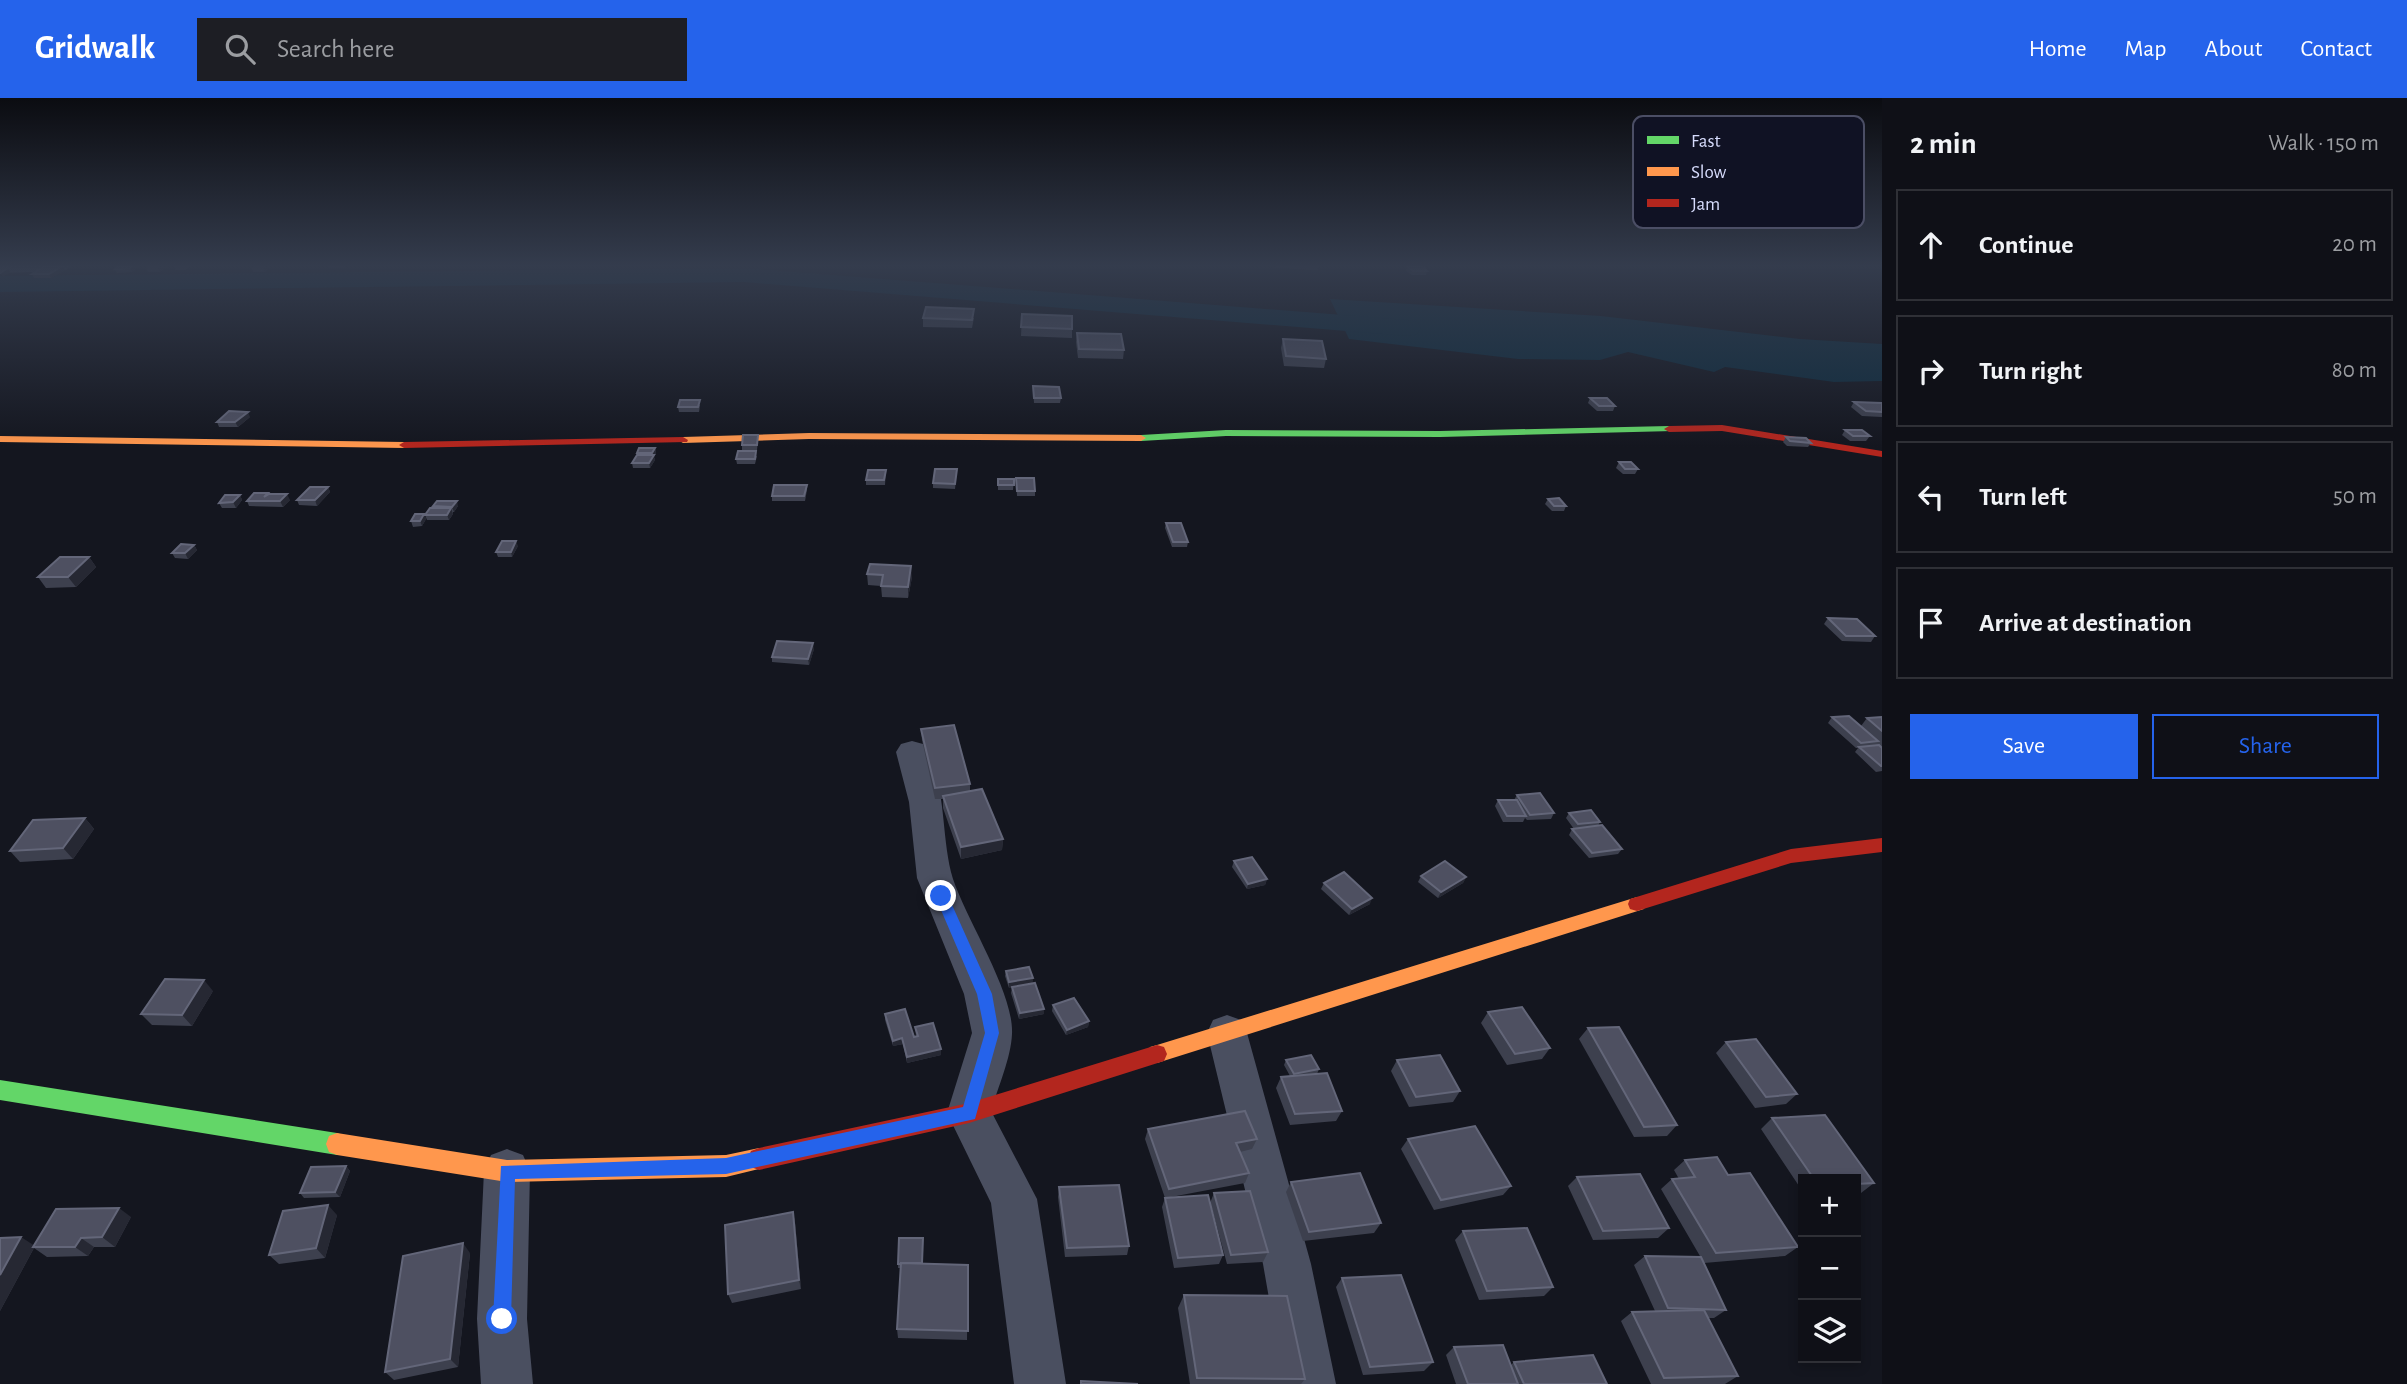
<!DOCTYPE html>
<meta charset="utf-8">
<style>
body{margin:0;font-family:"Alegreya Sans",sans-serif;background:#1d1e24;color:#f1f3f6}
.controls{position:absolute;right:21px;bottom:21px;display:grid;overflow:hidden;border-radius:0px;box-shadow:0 4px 10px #0003}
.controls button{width:63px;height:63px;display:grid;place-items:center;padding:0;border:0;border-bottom:2px solid #2f3036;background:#0f1017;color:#f1f3f6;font:35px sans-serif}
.stop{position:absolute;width:21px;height:21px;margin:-16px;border:5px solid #2563eb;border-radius:50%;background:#fff}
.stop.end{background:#2563eb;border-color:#fff;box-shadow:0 2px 7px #0008}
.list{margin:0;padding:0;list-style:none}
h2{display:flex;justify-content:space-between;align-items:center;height:91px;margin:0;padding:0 28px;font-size:30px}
h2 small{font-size:23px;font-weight:400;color:#9b9da1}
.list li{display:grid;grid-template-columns:46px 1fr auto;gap:21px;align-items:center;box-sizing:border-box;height:112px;margin:0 14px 14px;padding:0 14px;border:2px solid #2f3036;border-radius:0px}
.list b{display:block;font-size:26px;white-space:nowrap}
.list em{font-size:23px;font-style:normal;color:#9b9da1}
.actions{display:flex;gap:14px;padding:21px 28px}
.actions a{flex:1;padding:16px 0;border:2px solid #2563eb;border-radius:0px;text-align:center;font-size:24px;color:#2563eb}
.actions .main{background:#2563eb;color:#fff}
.icon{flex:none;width:38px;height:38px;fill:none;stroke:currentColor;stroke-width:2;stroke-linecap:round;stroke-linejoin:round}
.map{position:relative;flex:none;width:1882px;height:1286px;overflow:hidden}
header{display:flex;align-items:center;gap:42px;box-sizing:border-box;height:98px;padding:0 35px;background:#2563eb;color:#fff}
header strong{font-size:33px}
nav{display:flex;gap:38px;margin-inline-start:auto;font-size:24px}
.search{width:490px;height:63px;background:#1d1e24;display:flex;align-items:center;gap:18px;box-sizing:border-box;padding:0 24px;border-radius:0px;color:#9b9da1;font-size:26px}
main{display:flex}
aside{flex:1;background:#0f1017}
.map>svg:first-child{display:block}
</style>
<header>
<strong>Gridwalk</strong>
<div class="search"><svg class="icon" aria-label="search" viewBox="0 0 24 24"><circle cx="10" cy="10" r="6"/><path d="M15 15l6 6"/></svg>Search here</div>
<nav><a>Home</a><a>Map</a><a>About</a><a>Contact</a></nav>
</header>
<main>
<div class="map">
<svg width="1882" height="1286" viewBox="0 0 1882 1286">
<rect width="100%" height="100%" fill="#14161f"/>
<polygon fill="#0e2b3d" points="1330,201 1601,218 1800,241 1882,246 1882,283 1834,284 1725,269 1714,274 1628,254 1600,262 1518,261 1349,241"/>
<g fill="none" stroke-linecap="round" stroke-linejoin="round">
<polygon fill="#0e2b3d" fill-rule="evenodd" points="744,170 1407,222 1417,224 1421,230 1417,236 1407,238 744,184 0,194 0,178"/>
<g fill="#4a4f60" fill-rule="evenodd">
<polygon points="0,168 72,168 64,173 0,175"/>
<path d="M912 643 923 646C948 687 940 737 953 781 967 823 1014 895 1012 936 1011 960 998 989 991 1013L1037 1101 1066 1286H1014L991 1105 947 1015 972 935 964 896 917 780 909 704 896 654 901 646Z"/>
<polygon points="1227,917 1241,922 1247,935 1311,1166 1336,1286 1284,1286 1263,1166 1207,935 1213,922"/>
<polygon points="507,1051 523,1057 530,1073 527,1221 533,1286 481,1286 477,1221 484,1073 491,1057"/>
</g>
<g fill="#63d668" fill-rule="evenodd">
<polygon points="1669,328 1673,329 1673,333 1440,339 1226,338 1141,343 1136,340 1141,337 1226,332 1440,333"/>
<polygon points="0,982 337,1035 345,1038 348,1046 345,1054 337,1057 0,1002"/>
</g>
<g fill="#ff974d" fill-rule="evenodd">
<polygon points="809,335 1141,337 1146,340 1141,343 809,341 683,345 678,342 683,339"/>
<polygon points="0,338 404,344 409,347 404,350 0,344"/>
<polygon points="1637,799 1644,801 1646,806 1644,811 1157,965 1150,963 1147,956 1150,949 1157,947"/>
<polygon points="337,1035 507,1062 726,1057 759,1050 767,1053 770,1061 767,1069 726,1079 507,1084 337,1057 329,1054 326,1046 329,1038"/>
</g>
<g fill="#b3261e" fill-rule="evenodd">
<polygon points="1722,327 1882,353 1882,359 1722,333 1669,334 1664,331 1669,328"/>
<polygon points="683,339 688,342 687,344 404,350 399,347 404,344"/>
<polygon points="1882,740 1882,754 1791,765 1637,813 1630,811 1628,806 1630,801 1791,751"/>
<polygon points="1157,947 1164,949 1167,956 1164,963 969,1025 759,1072 751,1069 748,1061 751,1053 759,1050 969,1005"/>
</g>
</g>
<g fill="#3d404e">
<polygon points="45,168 63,168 65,172 51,180 34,180 32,176"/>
<polygon points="118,168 139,168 132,174 117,175 115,171"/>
<polygon points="148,168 166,168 166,169 160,174 148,174 146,170"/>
<polygon points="174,168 191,168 185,172 175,172"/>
<polygon points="254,168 271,168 265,174 253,174 252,170"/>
<polygon points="328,168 345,168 344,170 329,170"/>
<polygon points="1275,168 1319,168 1318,172 1275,170"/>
<polygon points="1407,168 1427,173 1426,177 1412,177 1406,173"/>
<polygon points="1022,216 1072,231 1072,240 1021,238"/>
<polygon points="923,220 974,220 972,230 923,229"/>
<polygon points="1077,235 1124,252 1123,261 1078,260 1076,244"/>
<polygon points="1283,241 1326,261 1324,270 1284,268 1281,250"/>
<polygon points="1033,288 1061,300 1060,305 1034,305"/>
<polygon points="1590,300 1615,308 1613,313 1597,313 1588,305"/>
<polygon points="1854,304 1882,305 1882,319 1862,318 1851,309"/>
<polygon points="700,307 699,314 679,314 678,309"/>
<polygon points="250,319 238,329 219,329 217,324"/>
<polygon points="1845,332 1870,338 1866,343 1850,343 1842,337"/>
<polygon points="1786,339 1811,345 1808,349 1787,348 1783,344"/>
<polygon points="758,342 757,352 742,352 742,347"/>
<polygon points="655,350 656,355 654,359 655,362 650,370 633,370 632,365 637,357 637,355"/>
<polygon points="757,358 755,366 737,366 736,361"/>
<polygon points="1619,364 1638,371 1635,376 1623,376 1616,370"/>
<polygon points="957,371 955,391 933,390 933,385"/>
<polygon points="886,372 885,387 866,387 866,382"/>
<polygon points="1016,380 1035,393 1035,398 1017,398"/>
<polygon points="998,381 1014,381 1013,392 998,392"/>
<polygon points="807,387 807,392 805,403 772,403 772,398"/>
<polygon points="328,389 330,394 317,408 299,407 297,402"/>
<polygon points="269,396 290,402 283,409 249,408 247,403"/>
<polygon points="240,397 242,402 236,410 222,410 219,405"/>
<polygon points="1548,401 1566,408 1564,413 1552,413 1545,406"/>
<polygon points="433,408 458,408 454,414 453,414 453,416 449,422 427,422 425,417 434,410"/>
<polygon points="424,416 426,421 422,428 413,429 411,423"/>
<polygon points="1166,425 1188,444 1187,449 1172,449 1165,430"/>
<polygon points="194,447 197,452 188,461 175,460 172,455"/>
<polygon points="518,448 512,459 498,459 496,454"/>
<polygon points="89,459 96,469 76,489 46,490 38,479"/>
<polygon points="867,476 912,479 908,500 882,499 881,488 868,487"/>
<polygon points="1828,520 1875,538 1871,544 1842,543 1824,526"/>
<polygon points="814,551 809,567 772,564 772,559"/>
<polygon points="1832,619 1861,628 1867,620 1882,619 1882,673 1876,674 1855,654 1858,650 1856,650 1828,625"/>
<polygon points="921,631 970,686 970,693 1003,741 1002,752 961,761 943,710 943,701 935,701 922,642"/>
<polygon points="1517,697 1554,715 1551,721 1527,722 1525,720 1523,724 1503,724 1495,708 1498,702 1514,702"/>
<polygon points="1569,715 1600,724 1598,728 1622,751 1618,756 1589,760 1569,737 1572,731 1574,731 1566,720"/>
<polygon points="85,720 94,731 73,761 20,764 10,753"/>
<polygon points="1234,763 1267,781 1265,787 1247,791 1232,769"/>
<polygon points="1421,778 1466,779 1463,785 1438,800 1418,784"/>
<polygon points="1324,785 1370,806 1349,817 1321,791"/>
<polygon points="1006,873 1033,880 1032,885 1044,916 1019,921 1011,895 1012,889 1009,890 1005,878"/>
<polygon points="213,893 192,928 152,927 141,916"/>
<polygon points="1053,907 1089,923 1088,929 1066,937 1052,913"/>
<polygon points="1488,914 1550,950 1542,961 1507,967 1481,925"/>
<polygon points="885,916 914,939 916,938 915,929 941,957 907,965 903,946 893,948 885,922"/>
<polygon points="1588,930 1677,1027 1667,1038 1634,1039 1579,941"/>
<polygon points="1726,944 1797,996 1786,1006 1755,1010 1716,955"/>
<polygon points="1286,962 1319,971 1317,976 1342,1013 1336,1023 1290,1027 1276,990 1281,979 1290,978 1284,967"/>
<polygon points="1397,962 1460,993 1453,1004 1409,1009 1391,973"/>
<polygon points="1772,1020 1874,1085 1861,1095 1856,1095 1856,1081 1803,1081 1803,1094 1761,1031"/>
<polygon points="1148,1031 1257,1041 1252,1051 1240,1054 1249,1075 1245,1085 1171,1099 1210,1105 1214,1095 1268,1154 1263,1164 1227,1166 1211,1107 1223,1157 1219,1166 1174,1170 1162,1109 1165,1100 1145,1041"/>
<polygon points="1408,1041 1511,1088 1503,1097 1434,1112 1401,1051"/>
<polygon points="1685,1062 1728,1077 1798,1149 1785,1158 1704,1165 1661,1091 1672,1081 1679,1081 1674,1072"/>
<polygon points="346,1068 350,1073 340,1099 304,1100 300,1095"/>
<polygon points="1577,1079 1669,1130 1658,1140 1593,1142 1568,1088"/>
<polygon points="1291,1084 1381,1125 1374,1135 1303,1143 1286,1094"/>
<polygon points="1059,1089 1129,1148 1127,1157 1065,1159 1058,1099"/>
<polygon points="793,1114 795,1124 801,1191 732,1205 728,1196"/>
<polygon points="337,1117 325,1160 279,1166 269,1157"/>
<polygon points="131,1119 115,1149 94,1149 88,1158 47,1159 34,1150 0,1213 0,1140 34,1148"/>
<polygon points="1463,1133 1553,1189 1544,1198 1479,1202 1455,1142"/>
<polygon points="470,1155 458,1269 394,1282 385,1274"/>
<polygon points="1645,1158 1726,1212 1714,1220 1708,1220 1738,1278 1725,1286 1651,1286 1621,1223 1632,1214 1655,1213 1634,1167"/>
<polygon points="922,1165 968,1167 967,1242 898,1240 897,1231 901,1170 898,1170 898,1166"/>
<polygon points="1342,1180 1433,1264 1424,1273 1363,1277 1336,1189"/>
<polygon points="1184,1197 1305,1281 1301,1286 1190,1286 1178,1210"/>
<polygon points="1454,1249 1511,1267 1514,1264 1607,1286 1456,1286 1446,1257"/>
</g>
<g fill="#262833">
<polygon points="62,168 63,168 65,172 51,180 49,176"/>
<polygon points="132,168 139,169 132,174 130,170"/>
<polygon points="159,168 166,168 166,169 160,174 158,170"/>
<polygon points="265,168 271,168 265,174 263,170"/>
<polygon points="8,170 10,174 3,179 0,175"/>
<polygon points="248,314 250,319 238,329 235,324"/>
<polygon points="655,350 656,355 654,359 655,362 650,370 649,365 653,358 652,355"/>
<polygon points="328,389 330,394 317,408 315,402"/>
<polygon points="287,396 290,402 283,409 280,403"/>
<polygon points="240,397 242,402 236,410 233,404"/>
<polygon points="457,403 458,408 454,414 452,409"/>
<polygon points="451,410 453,416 449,422 447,417"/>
<polygon points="424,416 426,421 422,428 420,423"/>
<polygon points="516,443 518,448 512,459 511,454"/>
<polygon points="194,447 197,452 188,461 185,455"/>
<polygon points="89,459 96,469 76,489 68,479"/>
<polygon points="911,468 912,479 908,500 908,489"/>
<polygon points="813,545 814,551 809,567 808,561"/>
<polygon points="85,720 94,731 73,761 63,750"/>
<polygon points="1003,741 1002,752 961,761 961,749"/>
<polygon points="1466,779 1463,785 1438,800 1441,794"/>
<polygon points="1267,781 1265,787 1247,791 1248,786"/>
<polygon points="1372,800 1370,806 1349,817 1352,811"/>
<polygon points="1033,880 1032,886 1009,890 1009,884"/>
<polygon points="204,882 213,893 192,928 182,917"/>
<polygon points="1044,911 1044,916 1019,921 1020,915"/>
<polygon points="1089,923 1088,929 1066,937 1067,932"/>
<polygon points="902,940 903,946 893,948 893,943"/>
<polygon points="941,951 941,957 907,965 907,959"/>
<polygon points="346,1068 350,1073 340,1099 335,1094"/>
<polygon points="328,1107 337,1117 325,1160 316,1150"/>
<polygon points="119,1110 131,1119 115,1149 102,1139"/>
<polygon points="793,1114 795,1124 801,1191 799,1182"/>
<polygon points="21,1139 35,1148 0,1213 0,1177"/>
<polygon points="81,1140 94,1149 88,1158 75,1149"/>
<polygon points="463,1145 470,1155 458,1269 450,1261"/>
</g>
<g fill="#4e5061" stroke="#636679" stroke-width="2">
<polygon points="45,168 62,168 49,176 32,176"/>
<polygon points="118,168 132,168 130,170 115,171"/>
<polygon points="1407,168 1422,168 1427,173 1413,173"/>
<polygon points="0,170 8,170 0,175"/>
<polygon points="926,209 974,211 972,222 923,220"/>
<polygon points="1022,216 1072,218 1072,231 1021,229"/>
<polygon points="1077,235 1121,236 1124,252 1079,251"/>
<polygon points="1283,241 1322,243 1326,261 1286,258"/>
<polygon points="1033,288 1059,289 1061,300 1034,300"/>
<polygon points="1590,300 1607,300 1615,308 1599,308"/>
<polygon points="680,302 700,302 698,309 678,309"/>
<polygon points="1854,304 1882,305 1882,314 1866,313"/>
<polygon points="229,313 248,314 235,324 217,324"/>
<polygon points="1845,332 1862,332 1870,338 1853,338"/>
<polygon points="743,337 758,337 757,347 742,347"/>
<polygon points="1786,339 1806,340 1811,345 1790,343"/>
<polygon points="639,350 655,350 652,355 637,355"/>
<polygon points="738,353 756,353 755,361 736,361"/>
<polygon points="637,357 654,357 649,365 632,365"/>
<polygon points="1619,364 1631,364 1638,371 1625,371"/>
<polygon points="935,371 957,371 955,386 933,385"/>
<polygon points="868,372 886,372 884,382 866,382"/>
<polygon points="1016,380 1034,380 1035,393 1017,393"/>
<rect x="998" y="381" width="16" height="6"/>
<polygon points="774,387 807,387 804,398 772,398"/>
<polygon points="310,389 328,389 315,402 297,402"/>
<polygon points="254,395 268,395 264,399 269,396 287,396 280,403 247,403"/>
<polygon points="225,397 240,397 233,404 219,405"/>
<polygon points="1559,400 1566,408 1554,408 1548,401"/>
<polygon points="437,403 457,403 452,409 433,408"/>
<polygon points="430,410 451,410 447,417 425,417"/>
<polygon points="415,416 424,416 420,423 411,423"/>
<polygon points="1166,425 1181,425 1188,444 1173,444"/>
<polygon points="502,443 516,443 511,454 496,454"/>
<polygon points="181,446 194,447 185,455 172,455"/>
<polygon points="60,459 89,459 68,479 38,479"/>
<polygon points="870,466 911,468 908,489 881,488 883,477 867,476"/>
<polygon points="1828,520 1857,521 1875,538 1846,538"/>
<polygon points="777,543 813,545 808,561 772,559"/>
<polygon points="1849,618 1878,643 1861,645 1832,619"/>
<polygon points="1882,619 1882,633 1867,620"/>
<polygon points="954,627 970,686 935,690 921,631"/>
<polygon points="1879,647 1882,650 1882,668 1881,668 1859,649"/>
<polygon points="982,691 1003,741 961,749 943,698"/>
<polygon points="1540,695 1554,715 1530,717 1517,697"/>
<polygon points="1498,702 1517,702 1526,718 1507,718"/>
<polygon points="1591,712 1600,724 1578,726 1569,715"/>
<polygon points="85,720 63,750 10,753 33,722"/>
<polygon points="1602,727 1622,751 1592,755 1572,731"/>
<polygon points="1252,759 1267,781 1248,786 1234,763"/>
<polygon points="1445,763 1466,779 1441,794 1421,778"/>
<polygon points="1344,774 1372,800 1352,811 1324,785"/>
<polygon points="1029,869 1033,880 1009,884 1006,873"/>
<polygon points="165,881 204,882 182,917 141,916"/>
<polygon points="1035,885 1044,911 1020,915 1012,889"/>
<polygon points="1074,900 1089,923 1067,932 1053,907"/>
<polygon points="1522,909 1550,950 1515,956 1488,914"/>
<polygon points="905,911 914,939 918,938 915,929 933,925 941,951 907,959 902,940 893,943 885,916"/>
<polygon points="1619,929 1677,1027 1644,1029 1588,930"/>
<polygon points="1756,941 1797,996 1766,999 1726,944"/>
<polygon points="1311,957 1319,971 1294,976 1286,962"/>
<polygon points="1440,957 1460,993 1416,999 1397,962"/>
<polygon points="1327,975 1342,1013 1295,1016 1281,979"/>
<polygon points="1245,1013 1257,1041 1236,1045 1249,1075 1169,1091 1148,1031"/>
<polygon points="1825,1017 1874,1085 1856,1086 1856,1081 1814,1081 1772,1020"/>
<polygon points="1475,1028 1511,1088 1441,1102 1408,1041"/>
<polygon points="1717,1059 1728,1077 1750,1075 1798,1149 1716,1155 1672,1081 1695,1079 1685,1062"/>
<polygon points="346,1068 335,1094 300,1095 311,1069"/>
<polygon points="1360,1075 1381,1125 1309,1134 1291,1084"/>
<polygon points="1640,1076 1669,1130 1603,1133 1577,1079"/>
<polygon points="1119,1087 1129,1148 1067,1150 1059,1089"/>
<polygon points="1250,1093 1268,1154 1231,1157 1214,1095"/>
<polygon points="1208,1097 1223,1157 1178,1160 1165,1100"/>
<polygon points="328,1107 316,1150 269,1157 283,1113"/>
<polygon points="119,1110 102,1139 81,1140 75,1149 33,1149 56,1111"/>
<polygon points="793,1114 799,1182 728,1196 725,1127"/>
<polygon points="1527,1130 1553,1189 1487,1193 1463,1133"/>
<polygon points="21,1139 0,1177 0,1140"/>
<polygon points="899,1140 923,1140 922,1165 901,1165 901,1166 898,1166"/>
<polygon points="463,1145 450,1261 385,1274 403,1158"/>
<polygon points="1645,1158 1701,1159 1726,1212 1668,1210"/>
<polygon points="901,1165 968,1167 968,1233 897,1231"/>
<polygon points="1401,1177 1433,1264 1370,1269 1342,1180"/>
<polygon points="1184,1197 1287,1198 1305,1281 1197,1280"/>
<polygon points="1704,1212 1738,1278 1664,1280 1632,1214"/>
<polygon points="1503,1247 1518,1286 1468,1286 1454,1249"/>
<polygon points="1593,1257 1607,1286 1524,1286 1514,1264"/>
<polygon points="1081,1283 1138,1286 1081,1286"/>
</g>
<linearGradient id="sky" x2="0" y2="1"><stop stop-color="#0b0c11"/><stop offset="0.48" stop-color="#343c4d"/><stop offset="1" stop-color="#343c4d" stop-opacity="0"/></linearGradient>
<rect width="1882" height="349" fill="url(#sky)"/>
<polygon fill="#2563eb" points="941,792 948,798 992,896 999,935 975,1021 726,1076 515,1081 511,1221 509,1227 502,1230 496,1227 493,1221 501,1068 726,1060 963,1009 985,935 977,896 935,798"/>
<rect x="1633" y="18" width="231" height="112" rx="10" fill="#101224" stroke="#4b4e65" stroke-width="2"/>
<rect x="1647" y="38" width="32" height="8" fill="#63d668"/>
<rect x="1647" y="69" width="32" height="9" fill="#ff974d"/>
<rect x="1647" y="101" width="32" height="8" fill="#b3261e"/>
<g font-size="19" fill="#d6dbfc">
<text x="1691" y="49">Fast</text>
<text x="1691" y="80">Slow</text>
<text x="1691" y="112">Jam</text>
</g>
</svg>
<div class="controls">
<button>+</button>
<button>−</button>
<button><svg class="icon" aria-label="layers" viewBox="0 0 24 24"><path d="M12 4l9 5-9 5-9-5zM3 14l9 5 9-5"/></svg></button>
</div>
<div class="stop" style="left:502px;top:1221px"></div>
<div class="stop end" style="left:941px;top:798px"></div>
</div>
<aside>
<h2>2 min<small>Walk · 150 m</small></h2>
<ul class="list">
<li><svg class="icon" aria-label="ahead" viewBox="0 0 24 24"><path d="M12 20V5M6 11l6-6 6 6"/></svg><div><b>Continue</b></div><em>20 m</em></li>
<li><svg class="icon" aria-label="right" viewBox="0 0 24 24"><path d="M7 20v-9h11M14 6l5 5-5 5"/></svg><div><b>Turn right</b></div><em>80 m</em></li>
<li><svg class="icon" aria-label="left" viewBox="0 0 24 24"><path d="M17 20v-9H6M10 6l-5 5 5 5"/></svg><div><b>Turn left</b></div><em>50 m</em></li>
<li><svg class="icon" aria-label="arrive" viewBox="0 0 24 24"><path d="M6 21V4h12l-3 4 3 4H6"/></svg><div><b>Arrive at destination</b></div></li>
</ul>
<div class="actions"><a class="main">Save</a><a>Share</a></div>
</aside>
</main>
